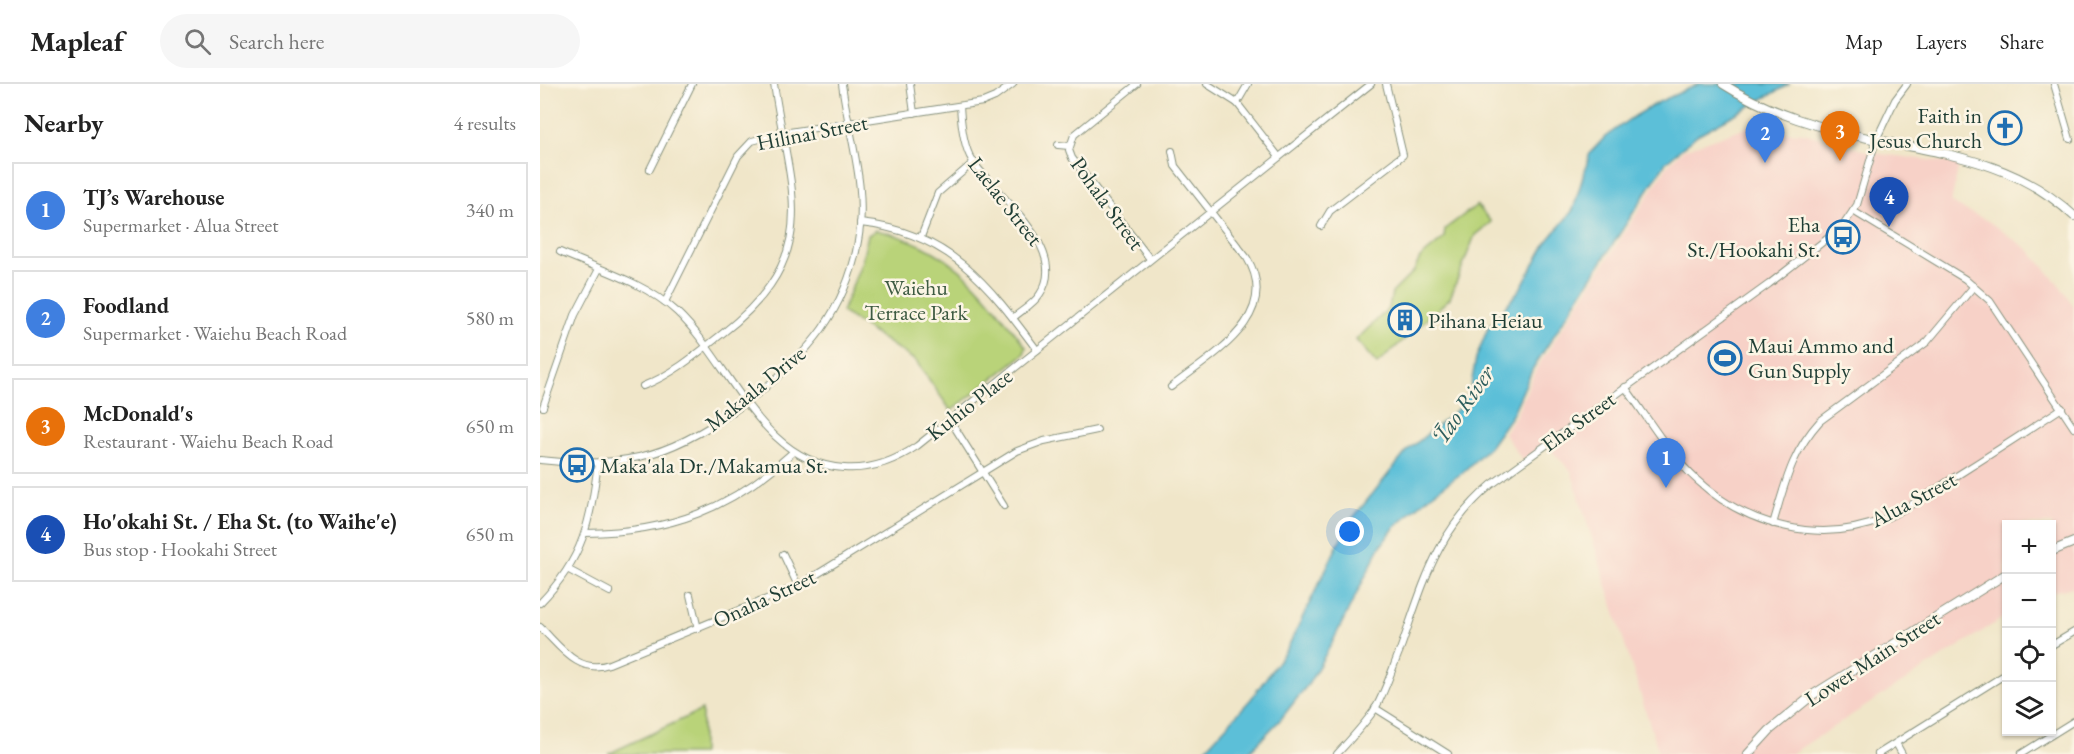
<!DOCTYPE html>
<meta charset="utf-8">
<style>
body{margin:0;font-family:"EB Garamond",serif;background:#f6f6f6;color:#222}
.controls{position:absolute;right:18px;bottom:18px;display:grid;overflow:hidden;border-radius:0px;box-shadow:0 2px 4px #0004}
.controls button{width:54px;height:54px;display:grid;place-items:center;padding:0;border:0;border-bottom:2px solid #e0e0e0;background:#fff;color:#222;font:30px sans-serif}
.you{position:absolute;left:810px;top:448px;width:21px;height:21px;margin:-15px;border:4px solid #fff;border-radius:50%;background:#1a73e8;box-shadow:0 0 0 9px #1a73e833}
.badge{display:grid;place-items:center;width:39px;height:39px;border-radius:50%;background:#1f6fb2;color:#fff;font-size:20px;font-weight:700}
.pin{position:absolute;translate:-50% -50px;filter:drop-shadow(0 2px 3px #0008)}
.pin::after{content:'';position:absolute;top:32px;width:21px;height:18px;background:inherit;clip-path:polygon(0 0,100% 0,50% 100%)}
.list{margin:0;padding:0;list-style:none}
h2{display:flex;justify-content:space-between;align-items:center;height:78px;margin:0;padding:0 24px;font-size:26px}
h2 small{font-size:20px;font-weight:400;color:#767676}
.list li{display:grid;grid-template-columns:39px 1fr auto;gap:18px;align-items:center;box-sizing:border-box;height:96px;margin:0 12px 12px;padding:0 12px;border:2px solid #e0e0e0;border-radius:0px}
.list b{display:block;font-size:22px;white-space:nowrap}
.list p{margin:0;font-size:20px;white-space:nowrap;color:#767676}
.list em{font-size:20px;font-style:normal;color:#767676}
.icon{flex:none;width:33px;height:33px;fill:none;stroke:currentColor;stroke-width:2;stroke-linecap:round;stroke-linejoin:round}
.map{position:relative;flex:none;width:1534px;height:670px;overflow:hidden}
header{display:flex;align-items:center;gap:36px;box-sizing:border-box;height:84px;padding:0 30px;background:#fff;border-bottom:2px solid #e0e0e0}
header strong{font-size:28px}
nav{display:flex;gap:33px;margin-inline-start:auto;font-size:21px}
.search{width:420px;height:54px;background:#f6f6f6;display:flex;align-items:center;gap:15px;box-sizing:border-box;padding:0 21px;border-radius:33px;color:#767676;font-size:22px}
main{display:flex}
aside{flex:1;background:#fff}
.map>svg:first-child{display:block}
</style>
<header>
<strong>Mapleaf</strong>
<div class="search"><svg class="icon" aria-label="search" viewBox="0 0 24 24"><circle cx="10" cy="10" r="6"/><path d="M15 15l6 6"/></svg>Search here</div>
<nav><a>Map</a><a>Layers</a><a>Share</a></nav>
</header>
<main>
<aside>
<h2>Nearby<small>4 results</small></h2>
<ul class="list">
<li><span class="badge" style="background:#3f7fe0">1</span><div><b>TJ’s Warehouse</b><p>Supermarket · Alua Street</p></div><em>340 m</em></li>
<li><span class="badge" style="background:#3f7fe0">2</span><div><b>Foodland</b><p>Supermarket · Waiehu Beach Road</p></div><em>580 m</em></li>
<li><span class="badge" style="background:#e8710a">3</span><div><b>McDonald's</b><p>Restaurant · Waiehu Beach Road</p></div><em>650 m</em></li>
<li><span class="badge" style="background:#1a4fb4">4</span><div><b>Ho'okahi St. / Eha St. (to Waihe'e)</b><p>Bus stop · Hookahi Street</p></div><em>650 m</em></li>
</ul>
</aside>
<div class="map">
<svg width="1534" height="670" viewBox="0 0 1534 670">
<rect width="100%" height="100%" fill="#fcf5e5"/>
<filter id="ink" filterUnits="userSpaceOnUse"><feTurbulence type="fractalNoise" baseFrequency=".0167" numOctaves="2"/><feDisplacementMap in="SourceGraphic" scale="12" xChannelSelector="R" yChannelSelector="G"/><feConvolveMatrix kernelMatrix="1 2 1 2 8 2 1 2 1" color-interpolation-filters="sRGB"/></filter>
<filter id="wash" filterUnits="userSpaceOnUse"><feTurbulence type="fractalNoise" baseFrequency=".008" numOctaves="4" result="noise"/><feDisplacementMap in="SourceGraphic" scale="24" xChannelSelector="R" yChannelSelector="G"/><feGaussianBlur stdDeviation="1.35" result="paint"/><feColorMatrix in="noise" values="0 0 0 0 0 0 0 0 0 0 0 0 0 0 0 0 0 1.4 0 .05"/><feComposite in="paint" operator="in"/></filter>
<g filter="url(#wash)">
<rect width="100%" height="100%" fill="#f0e6c9"/>
<polygon fill="#f7d1c7" points="1217,39 1242,48 1263,49 1333,69 1419,80 1411,119 1448,137 1489,166 1521,203 1534,223 1534,503 1512,508 1512,440 1466,440 1466,532 1251,670 1119,670 1031,387 1006,361 983,377 964,349 976,331 996,285 1128,81 1143,66"/>
<g fill="#b9d379" stroke="#6c8856" stroke-width="1.5">
<polygon points="937,121 951,138 935,151 910,214 837,280 816,256 849,224 852,209 874,187 880,174 904,154 905,145"/>
<path d="M336 146C414 164 440 203 486 263L484 270 411 327 376 277 302 228 322 177 328 151Z"/>
<polygon points="162,626 162,670 68,670"/>
</g>
<polygon fill="#5bbfd8" stroke="#3d7e86" stroke-width="1.5" points="1159,0 1250,0 1157,51 1126,78 993,284 972,331 950,362 922,389 891,411 854,444 840,463 792,559 769,599 740,636 707,670 661,670 711,615 747,565 808,440 868,366 920,323 930,307 936,274 948,244 980,205 1006,159 1033,126 1050,69 1065,53 1090,35 1119,18"/>
</g>
<g filter="url(#ink)">
<g fill="none" stroke-linecap="round" stroke-linejoin="round">
<defs>
<g id="minor">
<polyline points="370,0 374,29"/>
<polyline points="597,0 534,51 529,66 532,74 610,175"/>
<polyline points="667,0 697,19 739,73"/>
<polyline points="1514,0 1530,55"/>
<polyline points="697,19 708,0"/>
<path d="M420 22C421 38 423 62 432 76 454 110 531 165 500 210 494 220 482 226 473 234"/>
<polyline points="518,61 529,62"/>
<polyline points="110,85 152,0"/>
<polyline points="1313,127 1425,195 1450,217 1534,344"/>
<path d="M320 139C409 148 448 200 497 266"/>
<polyline points="781,142 790,127 863,71 846,0"/>
<polyline points="381,153 398,109 434,78"/>
<path d="M20 168C59 185 106 199 137 228 191 279 221 379 304 384 331 386 355 377 377 362L831 0"/>
<polyline points="125,218 198,72 212,57 243,49 443,18 455,13 473,0"/>
<path d="M103 302C134 290 158 269 183 249 285 169 250 109 234 0"/>
<path d="M631 303C670 272 743 233 707 174L635 82 632 67"/>
<path d="M1085 303C1108 334 1129 371 1158 397 1207 442 1280 461 1344 435 1370 424 1394 406 1418 391 1453 369 1487 347 1522 324"/>
<polyline points="3,323 35,231 59,185"/>
<polyline points="410,336 464,422"/>
<path d="M0 376C33 380 67 380 99 373 160 360 246 295 282 245 300 219 313 188 318 157 328 104 309 53 302 0"/>
<path d="M1233 440C1245 400 1251 369 1280 337L1387 258 1434 202"/>
<path d="M46 449C131 448 191 425 253 368"/>
<polyline points="243,470 258,502"/>
<polyline points="29,486 70,508"/>
<polyline points="150,511 158,545"/>
<path d="M0 519C44 474 50 438 58 379"/>
<path d="M0 543C20 562 38 591 69 580L258 502 477 367 504 357 557 346"/>
<polyline points="1512,561 1534,548"/>
<polyline points="835,624 908,670"/>
<polyline points="1356,659 1362,670"/>
<path d="M797 670C810 656 824 641 835 625 846 606 852 585 860 566 884 499 895 449 951 401L1229 200 1302 143 1317 121 1336 56 1355 16 1367 0"/>
<polyline points="1338,670 1466,590"/>
<polyline points="1481,670 1534,637"/>
</g>
<g id="tertiary">
<path d="M1183 0C1230 30 1283 45 1337 56 1411 71 1476 78 1534 132"/>
<polyline points="1512,467 1534,458"/>
<polyline points="1208,670 1230,646 1274,610 1466,490"/>
</g>
</defs>
<use href="#minor" stroke="#88927e" stroke-width="8"/>
<use href="#tertiary" stroke="#88927e" stroke-width="10"/>
<use href="#minor" stroke="#fff" stroke-width="6"/>
<use href="#tertiary" stroke="#fff" stroke-width="8"/>
</g>
</g>
<defs>
<symbol id="church-ring" viewBox="-11 -11 22 22"><circle r="9.5" fill="#fcf5e5" stroke="#1f6fb2" stroke-width="1.5"/><path d="M-1.2-6h2.4v3.5h3.3v2.4h-3.3V6h-2.4V-.1h-3.3v-2.4h3.3Z" fill="#1f6fb2"/></symbol>
<symbol id="bus-ring" viewBox="-11 -11 22 22"><circle r="9.5" fill="#fcf5e5" stroke="#1f6fb2" stroke-width="1.5"/><path d="M-5-6H5V4H4V6H2V4H-2V6H-4V4H-5ZM-3.5-4V0h7V-4ZM-3.5 1.2v1.5H-2V1.2ZM2 1.2v1.5H3.5V1.2Z" fill="#1f6fb2"/></symbol>
<symbol id="building-ring" viewBox="-11 -11 22 22"><circle r="9.5" fill="#fcf5e5" stroke="#1f6fb2" stroke-width="1.5"/><path d="M-4-6H4V6H1V3H-1V6H-4ZM-2.5-4.3h1.7v1.8h-1.7ZM.8-4.3h1.7v1.8H.8ZM-2.5-1h1.7V.8h-1.7ZM.8-1h1.7V.8H.8Z" fill="#1f6fb2"/></symbol>
<symbol id="stadium-ring" viewBox="-11 -11 22 22"><circle r="9.5" fill="#fcf5e5" stroke="#1f6fb2" stroke-width="1.5"/><path d="M0-5a6.5 5 0 1 0 0 10a6.5 5 0 1 0 0-10ZM-3.5-1.8h7v3.6h-7Z" fill="#1f6fb2"/></symbol>
</defs>
<g fill-rule="evenodd">
<use href="#church-ring" x="1446" y="25" width="38" height="38"/>
<use href="#bus-ring" x="1284" y="134" width="38" height="38"/>
<use href="#building-ring" x="846" y="217" width="38" height="38"/>
<use href="#stadium-ring" x="1166" y="255" width="38" height="38"/>
<use href="#bus-ring" x="18" y="362" width="38" height="38"/>
</g>
<g text-anchor="middle" stroke-width="5" stroke-linejoin="round" paint-order="stroke">
<g font-size="22" fill="#1f3d34" stroke="#fcf5e5" text-anchor="start">
<text x="1442" y="39" text-anchor="end">Faith in<tspan x="1442" dy="25">Jesus Church</tspan></text>
<text x="1280" y="148" text-anchor="end">Eha<tspan x="1280" dy="25">St./Hookahi St.</tspan></text>
<text x="888" y="244">Pihana Heiau</text>
<text x="1208" y="269">Maui Ammo and<tspan x="1208" dy="25">Gun Supply</tspan></text>
<text x="60" y="389">Maka'ala Dr./Makamua St.</text>
</g>
<g font-size="22" fill="#1f3d34" stroke="#fcf5e5">
<text transform="translate(272 48) rotate(-11)" y="8">Hilinai Street</text>
<text transform="translate(466 117) rotate(52)" y="8">Laelae Street</text>
<text transform="translate(568 119) rotate(54)" y="8">Pohala Street</text>
<text transform="translate(215 304) rotate(-39)" y="8">Makaala Drive</text>
<text transform="translate(429 320) rotate(-38)" y="8">Kuhio Place</text>
<text transform="translate(1038 337) rotate(-36)" y="8">Eha Street</text>
<text transform="translate(1373 415) rotate(-28)" y="8">Alua Street</text>
<text transform="translate(224 514) rotate(-25)" y="8">Onaha Street</text>
<text transform="translate(1332 574) rotate(-33)" y="8">Lower Main Street</text>
</g>
<g font-size="22" fill="#3e5b42" stroke="#fcf5e5">
<text x="376" y="211">Waiehu<tspan x="376" dy="25">Terrace Park</tspan></text>
</g>
<g font-size="24" font-style="italic" fill="#2e5e5d" stroke="#fcf5e5">
<text transform="translate(923 321) rotate(-55)" y="8">ʻĪao River</text>
</g>
</g>
</svg>
<div class="controls">
<button>+</button>
<button>−</button>
<button><svg class="icon" aria-label="locate" viewBox="0 0 24 24"><circle cx="12" cy="12" r="6"/><path d="M12 2v4M12 18v4M2 12h4M18 12h4"/></svg></button>
<button><svg class="icon" aria-label="layers" viewBox="0 0 24 24"><path d="M12 4l9 5-9 5-9-5zM3 14l9 5 9-5"/></svg></button>
</div>
<div class="you"></div>
<div class="pin badge" style="left:1126px;top:404px;background:#3f7fe0">1</div>
<div class="pin badge" style="left:1225px;top:79px;background:#3f7fe0">2</div>
<div class="pin badge" style="left:1300px;top:77px;background:#e8710a">3</div>
<div class="pin badge" style="left:1349px;top:143px;background:#1a4fb4">4</div>
</div>
</main>
